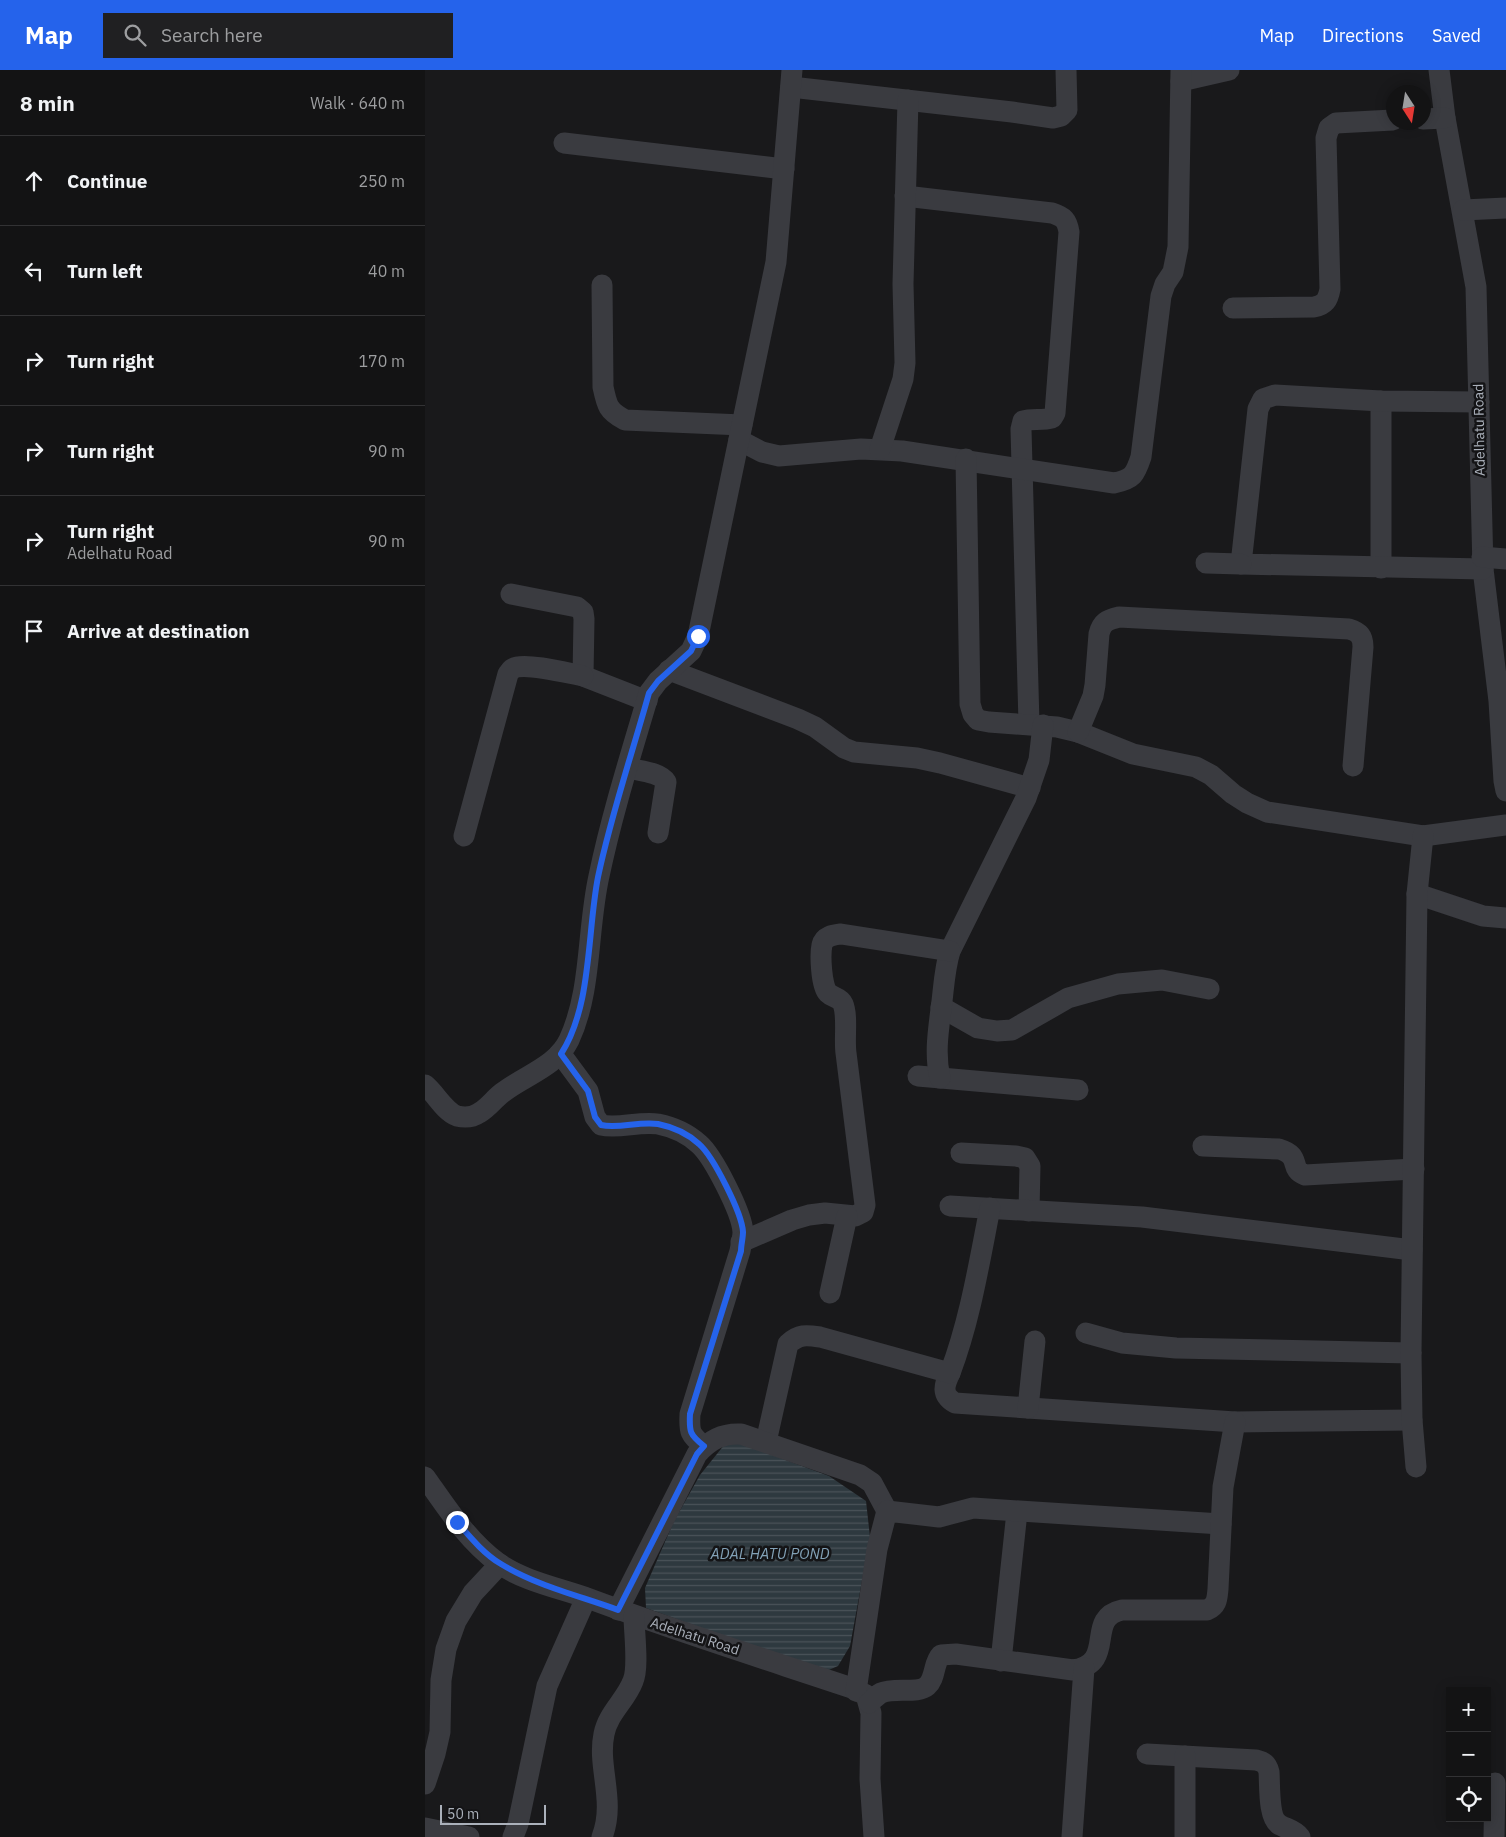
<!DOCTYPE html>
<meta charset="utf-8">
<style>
body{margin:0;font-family:"IBM Plex Sans",sans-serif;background:#202022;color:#f1f3f6}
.controls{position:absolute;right:15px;bottom:15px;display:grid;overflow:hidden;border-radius:0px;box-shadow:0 2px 12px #0003}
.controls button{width:45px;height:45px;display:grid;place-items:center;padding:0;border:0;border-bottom:1px solid #323234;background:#131314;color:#f1f3f6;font:25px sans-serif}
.compass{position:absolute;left:961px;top:15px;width:45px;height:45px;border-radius:50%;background:#131314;box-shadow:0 2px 12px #0003;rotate:168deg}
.scale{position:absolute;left:15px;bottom:12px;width:106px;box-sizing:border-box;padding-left:5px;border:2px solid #abb1bb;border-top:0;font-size:14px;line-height:18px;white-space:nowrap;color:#abb1bb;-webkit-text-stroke:4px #141416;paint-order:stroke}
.stop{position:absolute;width:15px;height:15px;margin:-11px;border:4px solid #2563eb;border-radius:50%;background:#fff}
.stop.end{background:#2563eb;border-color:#fff;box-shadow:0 1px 5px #0008}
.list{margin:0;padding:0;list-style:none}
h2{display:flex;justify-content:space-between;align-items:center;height:65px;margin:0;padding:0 20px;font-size:21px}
h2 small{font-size:16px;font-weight:400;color:#9d9ea0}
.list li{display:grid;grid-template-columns:32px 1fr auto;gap:15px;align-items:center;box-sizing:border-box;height:90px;padding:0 20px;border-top:1px solid #323234}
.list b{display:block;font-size:19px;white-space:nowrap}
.list p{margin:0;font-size:16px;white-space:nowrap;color:#9d9ea0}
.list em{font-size:16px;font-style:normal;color:#9d9ea0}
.icon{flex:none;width:28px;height:28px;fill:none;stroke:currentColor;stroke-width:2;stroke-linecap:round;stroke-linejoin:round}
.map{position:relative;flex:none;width:1081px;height:1767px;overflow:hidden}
header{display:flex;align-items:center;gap:30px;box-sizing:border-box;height:70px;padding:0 25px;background:#2563eb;color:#fff}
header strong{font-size:24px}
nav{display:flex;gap:28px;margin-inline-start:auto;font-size:18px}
.search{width:350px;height:45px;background:#202022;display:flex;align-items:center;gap:12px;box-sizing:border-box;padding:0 18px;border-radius:0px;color:#9d9ea0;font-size:19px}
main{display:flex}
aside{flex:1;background:#131314}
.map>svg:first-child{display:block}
</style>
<header>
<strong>Map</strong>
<div class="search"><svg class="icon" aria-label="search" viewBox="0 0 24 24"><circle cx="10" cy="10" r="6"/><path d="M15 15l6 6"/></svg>Search here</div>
<nav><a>Map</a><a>Directions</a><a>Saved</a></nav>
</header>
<main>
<aside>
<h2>8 min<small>Walk · 640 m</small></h2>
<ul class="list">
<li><svg class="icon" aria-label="ahead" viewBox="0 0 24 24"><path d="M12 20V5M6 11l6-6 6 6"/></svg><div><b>Continue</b></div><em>250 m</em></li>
<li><svg class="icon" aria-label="left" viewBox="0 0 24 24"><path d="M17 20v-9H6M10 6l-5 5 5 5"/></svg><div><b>Turn left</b></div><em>40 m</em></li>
<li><svg class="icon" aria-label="right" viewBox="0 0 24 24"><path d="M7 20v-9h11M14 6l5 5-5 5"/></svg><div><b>Turn right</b></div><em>170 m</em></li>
<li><svg class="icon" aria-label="right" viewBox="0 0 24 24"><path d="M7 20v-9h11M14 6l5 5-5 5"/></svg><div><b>Turn right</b></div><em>90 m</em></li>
<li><svg class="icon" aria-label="right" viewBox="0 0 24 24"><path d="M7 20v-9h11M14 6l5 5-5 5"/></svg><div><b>Turn right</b><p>Adelhatu Road</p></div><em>90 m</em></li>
<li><svg class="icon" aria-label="arrive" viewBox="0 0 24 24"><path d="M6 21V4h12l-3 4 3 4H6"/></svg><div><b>Arrive at destination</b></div></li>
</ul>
</aside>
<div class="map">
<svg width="1081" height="1767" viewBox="0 0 1081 1767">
<defs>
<pattern id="water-rules" width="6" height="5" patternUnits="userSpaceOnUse" patternTransform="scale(1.25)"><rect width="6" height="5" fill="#2e393f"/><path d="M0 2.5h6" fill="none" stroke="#4a5359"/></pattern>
</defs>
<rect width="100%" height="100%" fill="#19191b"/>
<polygon fill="url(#water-rules)" points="304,1369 404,1406 441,1431 445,1467 425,1576 413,1596 399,1602 221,1538 220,1518 249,1451 275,1405"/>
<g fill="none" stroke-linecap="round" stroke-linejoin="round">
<g stroke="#3a3b40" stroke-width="21">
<polyline points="1014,0 1020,48 1051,217 1058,499 1074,631 1079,711 1081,721"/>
<polyline points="756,11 804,0"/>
<polyline points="366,17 587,42 628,48 636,46 642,40 641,0"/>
<polyline points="998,49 1020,48"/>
<polyline points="139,73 359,99"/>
<path d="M480 126 627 143C639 147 642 150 644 162L630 343 627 348C617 351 607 348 598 351L596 359 604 654"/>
<polyline points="1038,140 1081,138"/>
<path d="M177 215 178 317C182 336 183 341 200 350L317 355"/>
<path d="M808 238 889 237C900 235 903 230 905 219L901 68 904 58 911 53 968 50"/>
<polyline points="956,331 956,498"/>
<polyline points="1054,332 956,331 850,325 838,329 833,339 816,494 1058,499"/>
<path d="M314 370 337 382 354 386 436 379 477 381 689 413C708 409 710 405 716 387L736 226 740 214 748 202 753 177 756 0"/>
<polyline points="455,379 478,309 480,293 478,214 483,30"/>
<polyline points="541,389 545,634 548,644 553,650 564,652 632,657 653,662 708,684 771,697 786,705 808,724 822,733 842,742 998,766 1081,755"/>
<polyline points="1057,487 1081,489"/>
<polyline points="781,493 816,494"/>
<polyline points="86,524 152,537 158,542 159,549 158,606 222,631"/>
<polyline points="244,600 373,649 390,657 419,678 429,682 492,688 515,693 605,718"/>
<path d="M653 662 668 626 670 615 674 564C677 552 682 550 694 547L924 559C934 562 938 566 938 577L928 696"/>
<path d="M203 698C214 701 235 702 241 712L233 763"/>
<path d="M39 766 83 604C86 600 87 598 92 597 107 594 142 603 158 606"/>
<polyline points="992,824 1058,846 1081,848"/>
<polyline points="516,937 553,958 572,961 587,960 643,928 693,914 737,910 784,919"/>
<path d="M135 983 163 1021 170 1047 176 1055C194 1059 214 1051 233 1054 248 1057 262 1063 274 1074 288 1086 317 1143 318 1162 318 1168 316 1175 315 1181L265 1344C264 1362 265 1365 279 1376"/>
<polyline points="493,1006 653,1020"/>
<path d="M515 1008C509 982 514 957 517 931 519 914 520 897 525 881L601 728 614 690 618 655"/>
<path d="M0 1015C11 1024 19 1041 32 1046 40 1048 48 1047 54 1043 63 1038 69 1029 77 1023 100 1005 131 997 144 970 167 921 162 859 174 806 187 744 206 684 224 623L233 611 266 581 273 566 351 192 367 0"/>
<path d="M778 1076 854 1079C878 1086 863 1099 880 1105L989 1099"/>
<polyline points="536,1083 591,1086 600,1088 605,1096 604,1141"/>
<polyline points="525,1136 717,1147 987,1180"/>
<path d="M316 1172 367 1150 384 1145 400 1143 430 1146 438 1142 440 1135C434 1084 427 1034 421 983 419 969 423 946 418 934 415 927 408 928 403 923 396 916 395 884 397 875 399 866 408 865 416 864L525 881"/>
<polyline points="405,1223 422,1146"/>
<polyline points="661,1263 697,1273 751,1278 986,1283"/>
<path d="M525 1303C519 1315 516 1325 530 1333L810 1352 987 1350"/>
<polyline points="603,1338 610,1271"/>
<path d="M341 1372 363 1274C374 1264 381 1265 395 1267L525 1303C545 1250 554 1194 565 1138"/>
<polyline points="991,1397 987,1350 986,1283 992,824 998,766"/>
<path d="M0 1407C22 1438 42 1470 73 1493 100 1512 135 1518 165 1529 251 1561 340 1589 427 1618L441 1625 446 1643 445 1709 449 1767"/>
<path d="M193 1540 272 1384C285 1370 297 1363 316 1364L435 1405 447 1413 462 1441"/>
<polyline points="576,1591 592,1442"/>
<polyline points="431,1621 452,1479 462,1441 514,1447 548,1438 796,1454"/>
<path d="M444 1633C448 1630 452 1625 456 1623 468 1617 493 1624 502 1616 511 1608 508 1593 516 1585L531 1584 648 1600C693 1593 659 1548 697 1540H782C792 1536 792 1529 793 1519L798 1417 810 1352"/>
<path d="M722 1684 831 1690C839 1692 842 1694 844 1702 845 1715 843 1749 855 1755 862 1759 870 1760 875 1767"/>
<polyline points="0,1714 10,1684 15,1662 16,1610 21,1579 31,1551 48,1523 75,1494"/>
<polyline points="0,1758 44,1767"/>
<polyline points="88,1767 93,1754 122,1616 161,1528"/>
<path d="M177 1767C191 1731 172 1697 179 1664 183 1643 201 1630 208 1611 214 1597 209 1562 209 1546"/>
<polyline points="647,1767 659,1598"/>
<polyline points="760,1767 760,1686"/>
<polyline points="1069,1767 1070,1713"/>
</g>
</g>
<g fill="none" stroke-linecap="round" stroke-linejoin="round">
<path stroke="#2563eb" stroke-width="6" d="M32 1452C45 1467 59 1484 76 1494 112 1516 155 1526 193 1540L272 1384 279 1376C265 1365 264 1362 265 1344L316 1181C316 1175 318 1168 318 1162 317 1143 288 1086 274 1074 262 1063 248 1057 233 1054 214 1051 194 1059 176 1055L170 1047 163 1021 136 984C167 936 162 863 173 807 186 745 207 684 224 623L233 611 266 581 273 566"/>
</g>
<g text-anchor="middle" stroke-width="5" stroke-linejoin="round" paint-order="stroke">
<g font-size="14" fill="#abb1bb" stroke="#141416">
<text transform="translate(1054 360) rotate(-91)" y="5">Adelhatu Road</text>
<text transform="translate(270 1566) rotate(18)" y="5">Adelhatu Road</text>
</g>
<g font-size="15" font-style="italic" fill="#82a1b6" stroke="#141416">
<text x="345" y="1489">ADAL HATU POND</text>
</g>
</g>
</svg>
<div class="controls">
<button>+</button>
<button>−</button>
<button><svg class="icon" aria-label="locate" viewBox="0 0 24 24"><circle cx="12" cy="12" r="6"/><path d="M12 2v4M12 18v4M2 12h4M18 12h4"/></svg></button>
</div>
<svg class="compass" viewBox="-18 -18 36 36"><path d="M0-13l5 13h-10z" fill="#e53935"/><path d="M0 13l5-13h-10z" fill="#9d9ea0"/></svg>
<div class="scale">50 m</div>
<div class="stop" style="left:273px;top:566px"></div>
<div class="stop end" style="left:32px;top:1452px"></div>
</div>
</main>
